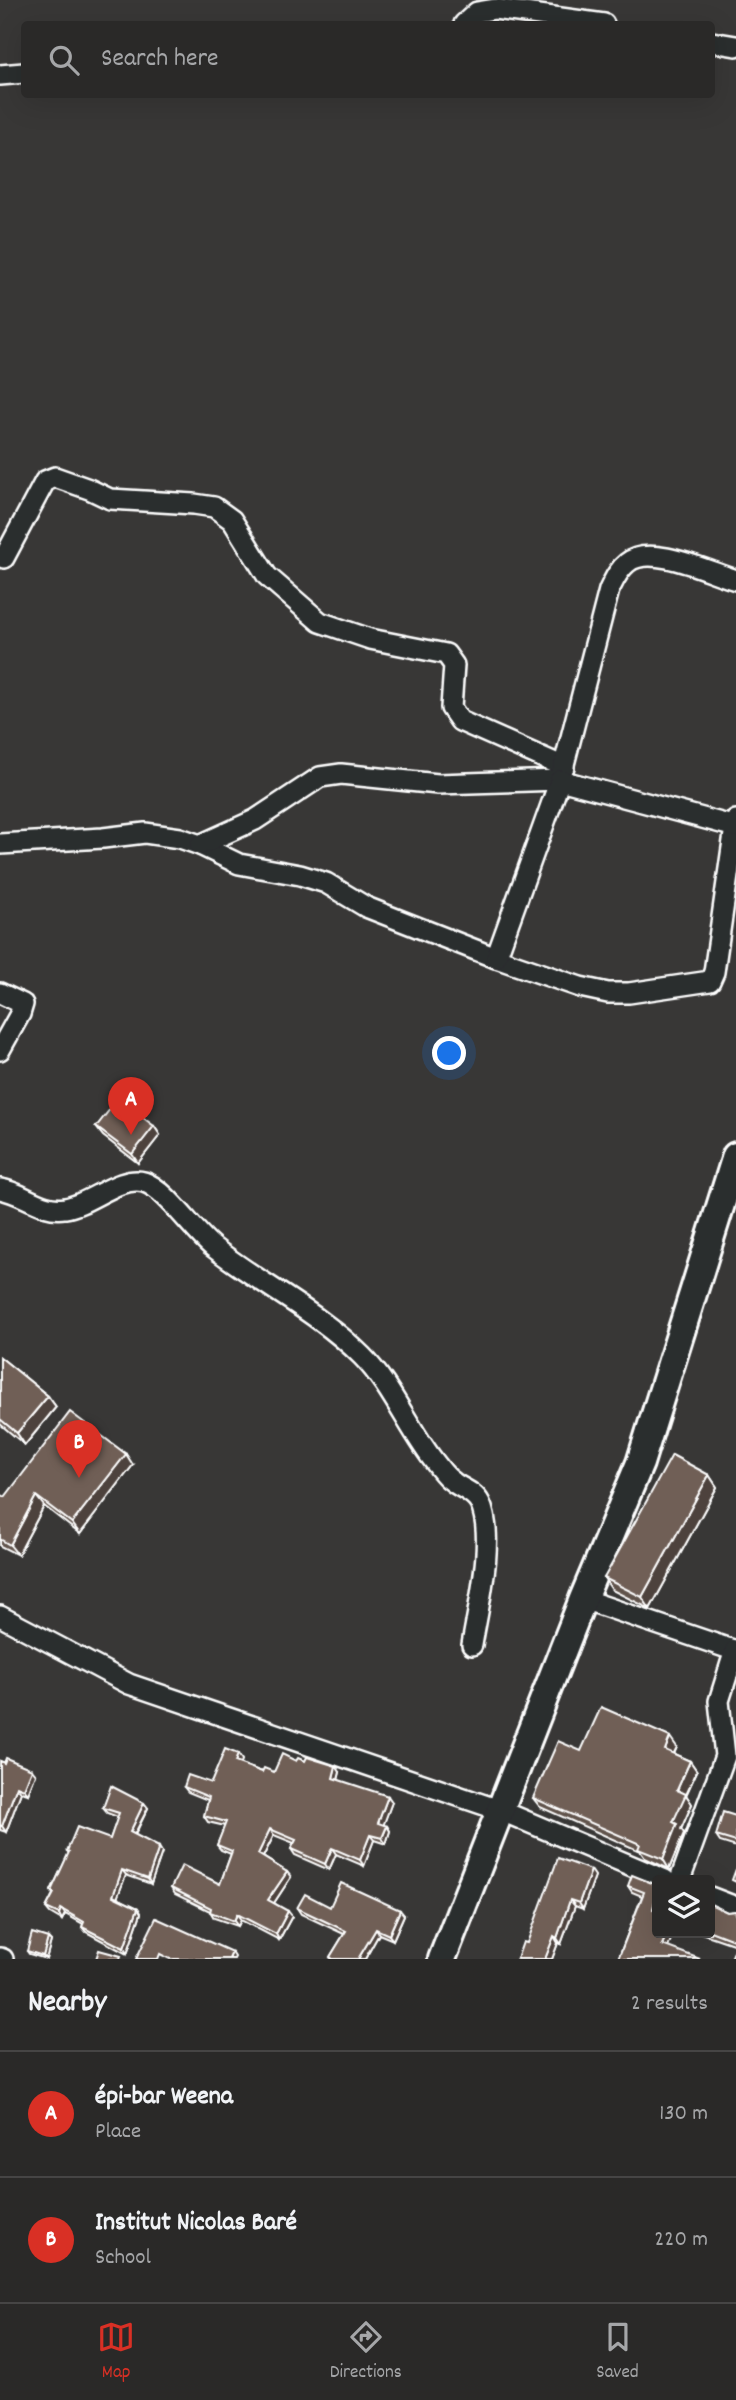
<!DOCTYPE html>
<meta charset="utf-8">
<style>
body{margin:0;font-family:Dekko,sans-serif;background:#363534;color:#f1f3f6}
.controls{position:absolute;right:21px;bottom:21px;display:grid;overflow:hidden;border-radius:7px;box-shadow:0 7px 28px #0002}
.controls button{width:63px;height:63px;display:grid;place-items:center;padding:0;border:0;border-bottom:2px solid #464545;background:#2a2928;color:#f1f3f6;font:35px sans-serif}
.you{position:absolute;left:450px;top:1054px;width:24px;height:24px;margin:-18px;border:5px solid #fff;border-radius:50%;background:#1a73e8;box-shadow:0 0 0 10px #1a73e833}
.badge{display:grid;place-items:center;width:46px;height:46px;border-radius:50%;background:#d93025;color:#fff;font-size:23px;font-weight:700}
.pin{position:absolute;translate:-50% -58px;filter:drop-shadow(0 2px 4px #0008)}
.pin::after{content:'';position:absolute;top:37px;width:24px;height:21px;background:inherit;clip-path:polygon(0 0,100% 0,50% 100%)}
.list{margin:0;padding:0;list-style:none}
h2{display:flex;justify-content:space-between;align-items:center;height:91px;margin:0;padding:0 28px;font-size:30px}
h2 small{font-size:23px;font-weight:400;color:#a5a6a8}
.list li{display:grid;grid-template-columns:46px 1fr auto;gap:21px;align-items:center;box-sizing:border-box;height:126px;padding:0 28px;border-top:2px solid #464545}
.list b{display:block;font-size:26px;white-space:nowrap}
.list p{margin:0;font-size:23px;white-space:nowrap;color:#a5a6a8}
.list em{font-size:23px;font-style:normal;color:#a5a6a8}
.icon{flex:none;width:38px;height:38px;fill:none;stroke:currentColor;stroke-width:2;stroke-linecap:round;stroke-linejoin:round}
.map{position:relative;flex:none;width:736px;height:1959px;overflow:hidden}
.search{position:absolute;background:#2a2928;box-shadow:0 7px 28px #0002;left:21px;right:21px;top:21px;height:77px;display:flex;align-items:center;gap:18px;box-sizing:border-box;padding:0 24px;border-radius:7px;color:#a5a6a8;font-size:26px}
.sheet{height:343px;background:#2a2928}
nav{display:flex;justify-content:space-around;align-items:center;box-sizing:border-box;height:98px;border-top:2px solid #464545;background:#2a2928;font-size:19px;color:#a5a6a8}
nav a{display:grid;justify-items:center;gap:4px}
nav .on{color:#d93025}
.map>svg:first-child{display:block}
</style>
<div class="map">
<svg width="736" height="1959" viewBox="0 0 736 1959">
<rect width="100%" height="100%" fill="#383736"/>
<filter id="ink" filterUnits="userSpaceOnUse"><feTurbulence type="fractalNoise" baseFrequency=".0143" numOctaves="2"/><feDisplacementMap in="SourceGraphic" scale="14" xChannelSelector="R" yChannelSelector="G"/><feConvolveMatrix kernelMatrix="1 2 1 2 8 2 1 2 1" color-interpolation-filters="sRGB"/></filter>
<g filter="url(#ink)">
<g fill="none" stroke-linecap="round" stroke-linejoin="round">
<defs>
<g id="minor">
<polyline points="464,24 477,12 495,9 604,24"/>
<polyline points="712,42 736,46"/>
<polyline points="0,75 24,73"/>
<polyline points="4,558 45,481 55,477 89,489 110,499 194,504 214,507 232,520 267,576 320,622 370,639 446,654 454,665 451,708 460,721 564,767"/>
<polyline points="0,844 103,838 145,833 180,838 200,845 239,864 300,875 326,883 366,907 496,958 580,987 608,993 629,993 710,981 714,972 736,820"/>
<path d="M200 845 255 820 320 777 341 774 438 784 560 780 609 590C614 580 618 570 627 563 650 543 709 572 736 580"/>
<polyline points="496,958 560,780 736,827"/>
<polyline points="0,993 23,1004 20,1014 0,1050"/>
<path d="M0 1189C23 1192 41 1212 65 1208 89 1205 120 1175 144 1182 166 1189 193 1231 213 1247 262 1285 318 1312 362 1356 392 1386 410 1432 437 1465 441 1470 446 1477 452 1481 461 1489 474 1491 480 1503 496 1537 478 1608 472 1645"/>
<polyline points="583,1599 736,1651"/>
<polyline points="0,1616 129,1684 502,1811 665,1880"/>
<polyline points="680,1880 725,1756 719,1701 735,1650"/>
<polyline points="710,1897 736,1907"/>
<polyline points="0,1958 3,1959"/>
</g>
<polyline id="secondary" points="442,1959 583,1599 640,1463 736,1156"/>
</defs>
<use href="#minor" stroke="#fff" stroke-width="24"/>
<use href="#secondary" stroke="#fff" stroke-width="32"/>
<use href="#minor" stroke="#2a2d2e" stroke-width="19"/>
<use href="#secondary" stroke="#2a2d2e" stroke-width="26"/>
</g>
<g fill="#60524b" stroke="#fff" stroke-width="2">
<polygon points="154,1126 160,1135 138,1163 103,1136 96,1127"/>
<polygon points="0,1357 48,1396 56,1407 25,1445 0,1424"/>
<polygon points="133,1465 80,1534 44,1506 18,1555 0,1546 0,1494 5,1497"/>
<polygon points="709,1475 717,1487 650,1609 612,1590 604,1578"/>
<polygon points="677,1747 674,1754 690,1761 697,1771 686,1795 692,1804 681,1829 684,1833 669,1869 645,1858 640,1851 540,1807 533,1798 581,1751"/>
<polygon points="242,1760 240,1764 262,1772 274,1772 296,1761 305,1761 340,1772 338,1780 392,1802 383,1825 387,1826 390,1831 386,1844 374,1840 364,1866 336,1854 329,1870 295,1855 291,1849 294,1843 274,1835 263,1857 287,1872 291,1877 274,1903 292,1916 279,1940 241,1920 238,1926 214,1918 210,1911 175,1894 171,1888 220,1884 231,1854 221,1850 217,1845 225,1826 208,1822 204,1816 208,1800 188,1792 184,1787 211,1783"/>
<polygon points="0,1761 36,1774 28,1794 21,1792 6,1832 0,1830"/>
<polygon points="144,1803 148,1808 135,1835 162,1852 151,1884 126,1875 117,1898 138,1908 141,1913 127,1954 86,1932 82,1927 83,1924 65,1914 62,1920 50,1913 46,1908 53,1894 51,1891 69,1853 67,1851 110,1839 118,1817 107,1813 103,1808"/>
<polygon points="736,1816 736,1847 720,1842 716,1836"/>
<polygon points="595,1876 583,1909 575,1906 561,1944 558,1943 552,1959 517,1959 527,1943"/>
<polygon points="657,1885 657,1933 673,1933 668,1947 618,1959 642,1896 632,1892 628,1886"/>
<polygon points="710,1904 727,1912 736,1911 736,1945 701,1933 710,1933"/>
<polygon points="330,1907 404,1915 393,1940 379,1934 365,1959 331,1959 330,1957 344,1934 301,1914 297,1908"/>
<polygon points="48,1938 51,1941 46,1959 29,1954 27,1951"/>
</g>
<g fill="#4e423d" stroke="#fff" stroke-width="2">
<polygon points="154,1126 160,1135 138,1163 132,1154"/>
<polygon points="48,1396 56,1407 25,1445 17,1433"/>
<polygon points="126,1454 133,1465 80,1534 72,1523"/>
<polygon points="709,1475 717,1487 650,1609 642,1597"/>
<polygon points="36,1496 44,1506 18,1555 10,1545"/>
<polygon points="670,1737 677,1747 671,1759 665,1750"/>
<polygon points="238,1754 242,1760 239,1768 235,1762"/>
<polygon points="690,1761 697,1771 686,1795 692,1804 681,1829 684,1833 669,1869 663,1859 673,1822 677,1790"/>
<polygon points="336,1766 340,1772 337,1784 333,1778"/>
<polygon points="32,1769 36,1774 28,1794 24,1789"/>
<polygon points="17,1786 21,1792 6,1832 2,1826"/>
<polygon points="388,1796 392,1802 382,1829 378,1823"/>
<polygon points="144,1803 148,1808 133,1837 130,1832"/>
<polygon points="387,1826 390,1831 386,1844 382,1838"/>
<polygon points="270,1829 274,1835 262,1859 258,1854"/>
<polygon points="370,1835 374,1840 364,1866 360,1860"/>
<polygon points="159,1847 162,1852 151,1884 148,1879"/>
<polygon points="332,1848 336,1854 329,1870 325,1864"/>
<polygon points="122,1870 126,1875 116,1901 113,1896"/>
<polygon points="591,1870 595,1876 583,1909 579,1903"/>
<polygon points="287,1872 291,1877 272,1906 268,1900"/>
<polygon points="657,1893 657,1915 653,1909"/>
<polygon points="570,1900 575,1906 561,1944 557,1938"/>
<polygon points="138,1908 141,1913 127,1954 124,1948"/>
<polygon points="61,1909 65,1914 62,1920 59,1914"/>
<polygon points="400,1910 404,1915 393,1940 389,1935"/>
<polygon points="288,1911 292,1916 279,1940 276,1934"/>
<polygon points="237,1914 241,1920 238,1926 234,1921"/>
<polygon points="376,1929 379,1934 365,1959 358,1959"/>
<polygon points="667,1933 673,1933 667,1951 662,1945"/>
<polygon points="554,1936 558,1943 552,1959 545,1959"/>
<polygon points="48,1938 51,1941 46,1959 43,1956"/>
<polygon points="232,1952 235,1957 234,1959 229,1959"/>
</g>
<g fill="#705f57" stroke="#fff" stroke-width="2">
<polygon points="118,1099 154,1126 132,1154 96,1127"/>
<polygon points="0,1357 48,1396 17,1433 0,1419"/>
<polygon points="70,1412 126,1454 72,1523 36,1496 10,1545 0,1539 0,1494 5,1497"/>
<polygon points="672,1455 709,1475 642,1597 604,1578"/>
<polygon points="601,1707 670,1737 665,1750 690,1761 677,1790 686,1794 673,1822 677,1824 663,1859 638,1849 640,1844 533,1798 558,1741 581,1751"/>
<polygon points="225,1749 238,1754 235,1762 262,1772 264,1768 274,1772 282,1754 296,1761 298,1758 305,1761 307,1757 336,1766 333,1778 388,1796 378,1823 387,1826 382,1838 370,1835 360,1860 332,1848 325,1864 291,1849 296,1840 270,1829 258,1854 287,1872 268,1900 288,1911 276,1934 237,1914 234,1921 210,1912 211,1908 171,1888 182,1865 220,1884 232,1851 217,1845 226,1822 204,1816 209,1797 184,1787 188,1775 211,1783"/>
<polygon points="6,1758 32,1769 24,1789 17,1786 2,1826 0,1826 0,1761 4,1763"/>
<polygon points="111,1786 144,1803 130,1832 159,1847 148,1879 122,1870 113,1896 138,1908 124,1948 82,1927 84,1922 61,1909 59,1914 46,1908 54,1893 51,1891 69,1852 67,1851 77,1827 110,1839 119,1813 103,1808"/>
<polygon points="723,1812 736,1816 736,1842 716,1836"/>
<polygon points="558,1858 591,1870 579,1903 570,1900 557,1938 554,1936 545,1959 517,1959 523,1942 527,1943"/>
<polygon points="736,1869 736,1882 732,1880"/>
<polygon points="632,1875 657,1885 657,1893 653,1909 657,1911 657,1933 667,1933 662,1945 700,1959 618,1959 644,1892 628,1886"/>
<polygon points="341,1883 400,1910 389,1935 376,1929 358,1959 333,1959 330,1957 346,1931 297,1908 305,1894 330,1907"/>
<polygon points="710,1904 727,1912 736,1911 736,1941 710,1931"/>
<polygon points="156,1918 232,1952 229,1959 170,1959 160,1954 158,1959 136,1959"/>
<polygon points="32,1933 48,1938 43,1956 27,1951"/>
<polygon points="736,1946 736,1959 731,1959"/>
<polygon points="99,1950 121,1956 120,1959 121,1959 96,1959"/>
</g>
</g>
</svg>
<div class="controls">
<button><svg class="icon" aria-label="layers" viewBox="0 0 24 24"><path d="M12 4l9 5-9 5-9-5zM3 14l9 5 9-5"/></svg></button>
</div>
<div class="you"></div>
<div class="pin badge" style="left:131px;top:1135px">A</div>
<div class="pin badge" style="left:79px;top:1478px">B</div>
<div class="search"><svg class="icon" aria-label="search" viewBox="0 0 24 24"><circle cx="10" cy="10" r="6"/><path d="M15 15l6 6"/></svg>Search here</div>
</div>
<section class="sheet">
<h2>Nearby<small>2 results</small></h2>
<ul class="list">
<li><span class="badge">A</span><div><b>épi-bar Weena</b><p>Place</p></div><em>130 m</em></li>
<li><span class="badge">B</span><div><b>Institut Nicolas Baré</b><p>School</p></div><em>220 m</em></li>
</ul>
</section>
<nav>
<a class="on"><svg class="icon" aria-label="map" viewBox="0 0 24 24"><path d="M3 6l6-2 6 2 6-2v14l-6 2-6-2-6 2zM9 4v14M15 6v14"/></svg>Map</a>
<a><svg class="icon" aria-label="directions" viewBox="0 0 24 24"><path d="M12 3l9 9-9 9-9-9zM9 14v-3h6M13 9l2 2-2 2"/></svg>Directions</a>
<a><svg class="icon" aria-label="saved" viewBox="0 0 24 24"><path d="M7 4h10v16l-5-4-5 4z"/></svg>Saved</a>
</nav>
